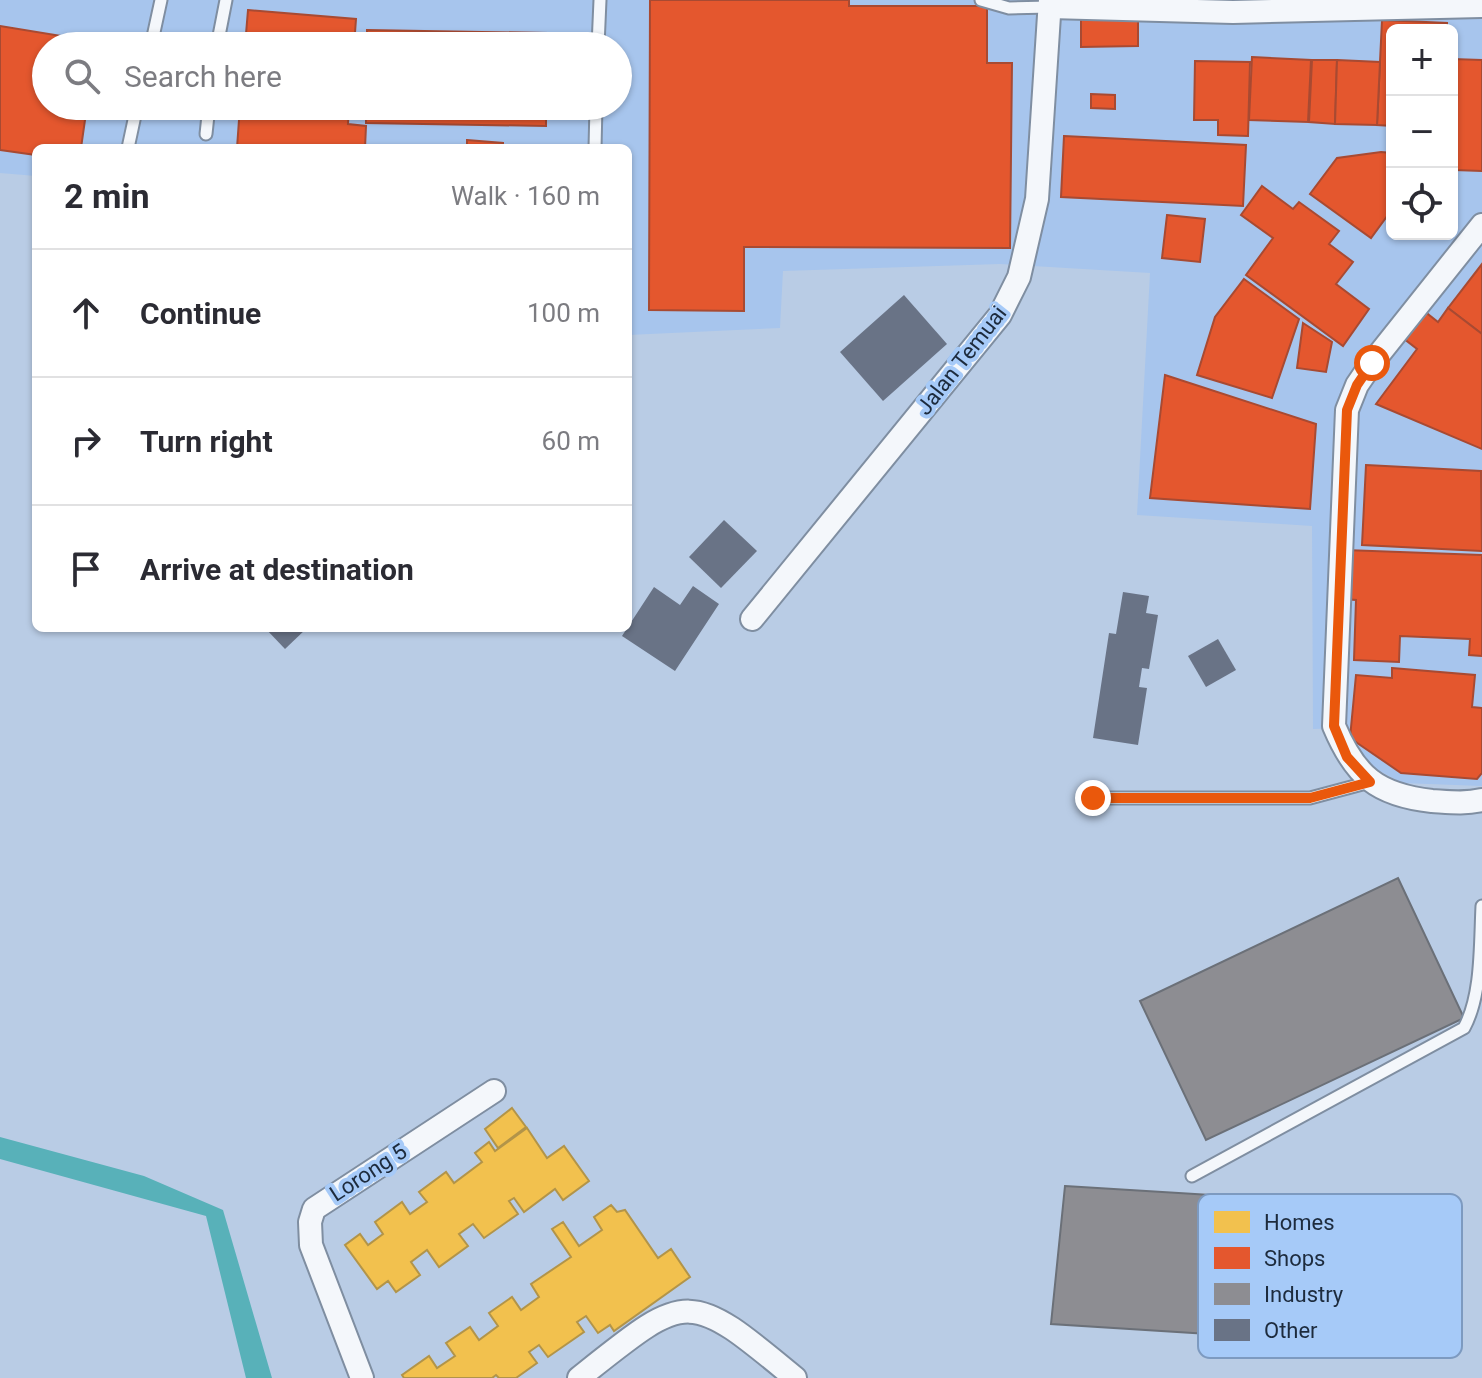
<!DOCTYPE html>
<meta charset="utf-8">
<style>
body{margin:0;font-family:Roboto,sans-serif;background:#f2f2f3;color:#2b2b33}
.controls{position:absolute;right:24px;top:24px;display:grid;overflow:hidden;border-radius:12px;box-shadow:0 2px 6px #0004}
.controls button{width:72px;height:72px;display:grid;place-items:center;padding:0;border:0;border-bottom:2px solid #e1e1e2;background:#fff;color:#2b2b33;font:40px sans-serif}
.stop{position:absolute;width:24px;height:24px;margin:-18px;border:6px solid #ea580c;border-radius:50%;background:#fff}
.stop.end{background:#ea580c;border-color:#fff;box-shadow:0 2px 8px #0008}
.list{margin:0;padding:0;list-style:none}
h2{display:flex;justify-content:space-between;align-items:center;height:104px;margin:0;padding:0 32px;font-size:34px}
h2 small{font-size:26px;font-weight:400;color:#7c7c81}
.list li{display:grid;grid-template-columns:52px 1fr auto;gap:24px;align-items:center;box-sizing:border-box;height:128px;padding:0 32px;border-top:2px solid #e1e1e2}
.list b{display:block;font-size:30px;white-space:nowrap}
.list em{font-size:26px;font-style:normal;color:#7c7c81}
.icon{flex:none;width:44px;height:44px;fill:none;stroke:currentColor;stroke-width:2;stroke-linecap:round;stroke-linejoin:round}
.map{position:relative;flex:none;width:1482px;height:1378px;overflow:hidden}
.search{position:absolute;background:#fff;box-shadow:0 2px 6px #0004;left:32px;top:32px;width:600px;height:88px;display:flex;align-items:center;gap:20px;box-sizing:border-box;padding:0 28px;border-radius:44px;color:#7c7c81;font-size:30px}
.panel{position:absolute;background:#fff;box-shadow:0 2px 6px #0004;left:32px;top:144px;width:600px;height:488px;border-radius:12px}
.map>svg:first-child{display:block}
</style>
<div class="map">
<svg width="1482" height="1378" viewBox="0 0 1482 1378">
<rect width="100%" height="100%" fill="#b9cce5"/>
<path fill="#a7c5ed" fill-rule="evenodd" d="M0 0H1482V786L1402 783 1361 761 1343 728 1313 729 1312 526 1137 515 1150 273 1000 264 783 271 780 328 628 335V148H36V176L0 173ZM1392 30H1452V234H1392ZM46 46H618V106H46Z"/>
<polygon fill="#58b1b9" points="0,1137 144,1176 223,1210 272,1378 246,1378 206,1216 0,1159"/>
<g fill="#f2c14e" stroke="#b29449" stroke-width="2">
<polygon points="512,1108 526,1127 498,1148 485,1129"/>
<polygon points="527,1128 547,1158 564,1146 589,1181 563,1200 555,1189 524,1212 514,1198 509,1201 518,1214 484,1238 473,1224 459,1234 468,1246 439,1267 427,1250 411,1262 420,1275 396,1292 388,1281 377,1289 345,1245 360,1234 368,1245 383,1234 375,1222 402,1202 410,1214 427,1202 419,1192 446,1172 454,1183 482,1162 475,1153 489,1142 495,1151"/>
<polygon points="611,1205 617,1212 625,1210 658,1258 671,1249 690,1277 614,1331 610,1325 598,1333 586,1316 577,1322 584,1332 548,1357 539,1345 529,1352 537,1363 516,1378 499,1378 496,1375 492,1378 404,1378 402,1375 429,1356 437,1368 455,1356 446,1343 470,1327 479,1340 498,1326 489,1313 512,1297 521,1310 539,1297 531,1284 571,1257 552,1229 563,1222 579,1246 602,1230 594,1217"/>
</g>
<g fill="#e4572e" stroke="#a84a32" stroke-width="2">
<polygon points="650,0 849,0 849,6 987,6 987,63 1012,63 1010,248 744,247 744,311 649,310"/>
<polygon points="248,10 356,19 354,46 245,46"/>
<polygon points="1138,16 1138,46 1081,47 1081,17"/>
<polygon points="1382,20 1447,23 1447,30 1392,30 1392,126 1377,125"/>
<polygon points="0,26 98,42 97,46 46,46 46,106 87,106 81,148 36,148 36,155 0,150"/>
<polygon points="367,30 547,33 547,46 367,46"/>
<polygon points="1252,57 1311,60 1308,122 1249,120"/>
<polygon points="1452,59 1482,60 1482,171 1455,170"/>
<polygon points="1312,60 1337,60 1335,124 1309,122"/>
<polygon points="1337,60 1380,62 1377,125 1335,124"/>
<polygon points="1195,61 1250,62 1248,136 1218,135 1218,120 1194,120"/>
<polygon points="1091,94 1115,95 1115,109 1091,108"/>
<polygon points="240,106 349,106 348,124 366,126 365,148 237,148"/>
<polygon points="366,106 546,106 546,126 366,123"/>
<polygon points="1064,136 1246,145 1243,206 1061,197"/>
<polygon points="467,140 503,143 503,148 467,148"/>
<polygon points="1381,152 1392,153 1392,218 1388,215 1371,238 1310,194 1337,158"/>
<polygon points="1262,186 1293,209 1299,202 1339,231 1329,244 1353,262 1336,284 1369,309 1343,346 1246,275 1273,238 1241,215"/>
<polygon points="1167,215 1205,219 1200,262 1162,258"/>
<polygon points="1482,264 1482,334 1448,308"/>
<polygon points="1244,279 1299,319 1272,398 1197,375 1215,317"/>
<polygon points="1448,308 1482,334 1482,449 1376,404 1417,349 1403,338 1424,311 1438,322"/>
<polygon points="1303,323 1332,342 1326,372 1297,368"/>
<polygon points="1165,375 1316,424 1310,509 1150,498"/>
<polygon points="1366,465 1481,471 1482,551 1362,545"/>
<polygon points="1345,550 1482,555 1482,656 1469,655 1470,639 1400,636 1399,662 1354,660 1356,600 1343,599"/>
<polygon points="1392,668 1475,675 1472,707 1482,708 1482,773 1477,779 1401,773 1350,738 1356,675 1392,678"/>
</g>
<g fill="#8d8d92" stroke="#6b7078" stroke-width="2">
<polygon points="1398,878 1464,1018 1206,1140 1140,1001"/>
<polygon points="1065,1186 1407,1207 1399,1346 1051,1324"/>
</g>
<g fill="#697386">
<polygon points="904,295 947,344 883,401 840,352"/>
<polygon points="724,520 757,551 721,588 689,557"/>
<polygon points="693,586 719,604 675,671 622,636 654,587 680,605"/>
<polygon points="1123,592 1149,596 1146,613 1158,615 1149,669 1142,668 1139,687 1147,688 1138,745 1093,738 1109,633 1116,634"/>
<polygon points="265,628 307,628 285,649"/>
<polygon points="1218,639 1236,670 1206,687 1188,656"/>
</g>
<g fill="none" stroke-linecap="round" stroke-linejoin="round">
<defs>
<g id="lane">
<polyline points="981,0 1009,8 1050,7"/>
<polyline points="151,46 161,0"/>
<polyline points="217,46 226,0"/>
<polyline points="598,46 600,0"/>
<polyline points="206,134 209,106"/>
<polyline points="128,148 137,106"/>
<polyline points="595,148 596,106"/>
<polyline points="1093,798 1310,798 1370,782"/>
<path d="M1192 1176 1464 1028C1482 995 1480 945 1482 906"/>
</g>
<g id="street">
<polyline points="1050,7 1233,12 1482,6"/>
<path d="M1482 225 1372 363 1357 385 1347 410 1334 726C1355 776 1377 795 1432 801 1449 802 1465 804 1482 800"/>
<polyline points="752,619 1000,315 1019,277 1037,199 1050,0"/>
<polyline points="362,1378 311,1245 310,1222 314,1209 494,1091"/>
<path d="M579 1378C688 1291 687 1288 795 1378"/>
</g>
</defs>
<use href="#lane" stroke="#7f8ea1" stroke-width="15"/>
<use href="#street" stroke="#7f8ea1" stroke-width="26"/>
<use href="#lane" stroke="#f4f7fb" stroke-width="11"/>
<use href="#street" stroke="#f4f7fb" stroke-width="22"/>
</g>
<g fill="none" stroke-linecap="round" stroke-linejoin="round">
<polyline stroke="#ea580c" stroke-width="10" points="1093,798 1310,798 1370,782 1347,757 1334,726 1347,410 1357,385 1372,363"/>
</g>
<g text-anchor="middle" stroke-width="8" stroke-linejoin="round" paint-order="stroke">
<g font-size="22" fill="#1d2b3d" stroke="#a6caf8">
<text transform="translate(961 360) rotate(-52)" y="8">Jalan Temuai</text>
<text transform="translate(368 1172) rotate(-33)" y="8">Lorong 5</text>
</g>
</g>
<rect x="1198" y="1194" width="264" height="164" rx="12" fill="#a6caf8" stroke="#7d9ac0" stroke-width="2"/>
<rect x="1214" y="1211" width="36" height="22" fill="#f2c14e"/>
<rect x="1214" y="1247" width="36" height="22" fill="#e4572e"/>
<rect x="1214" y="1283" width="36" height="22" fill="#8d8d92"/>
<rect x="1214" y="1319" width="36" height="22" fill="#697386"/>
<g font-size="22" fill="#1d2b3d">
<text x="1264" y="1230">Homes</text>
<text x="1264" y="1266">Shops</text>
<text x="1264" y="1302">Industry</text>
<text x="1264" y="1338">Other</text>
</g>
</svg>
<div class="controls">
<button>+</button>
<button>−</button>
<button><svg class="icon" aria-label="locate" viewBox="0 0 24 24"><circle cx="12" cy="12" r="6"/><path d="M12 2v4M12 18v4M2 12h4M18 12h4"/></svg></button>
</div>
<div class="stop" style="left:1372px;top:363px"></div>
<div class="stop end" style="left:1093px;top:798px"></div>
<div class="search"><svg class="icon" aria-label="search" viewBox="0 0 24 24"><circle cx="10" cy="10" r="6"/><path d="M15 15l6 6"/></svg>Search here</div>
<section class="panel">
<h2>2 min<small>Walk · 160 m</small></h2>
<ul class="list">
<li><svg class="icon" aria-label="ahead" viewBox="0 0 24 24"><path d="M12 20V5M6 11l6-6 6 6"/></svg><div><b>Continue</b></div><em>100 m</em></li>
<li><svg class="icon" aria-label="right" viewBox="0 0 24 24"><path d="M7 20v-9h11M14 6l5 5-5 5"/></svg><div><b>Turn right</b></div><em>60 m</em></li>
<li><svg class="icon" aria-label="arrive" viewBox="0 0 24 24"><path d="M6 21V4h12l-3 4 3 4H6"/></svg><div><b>Arrive at destination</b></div></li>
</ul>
</section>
</div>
